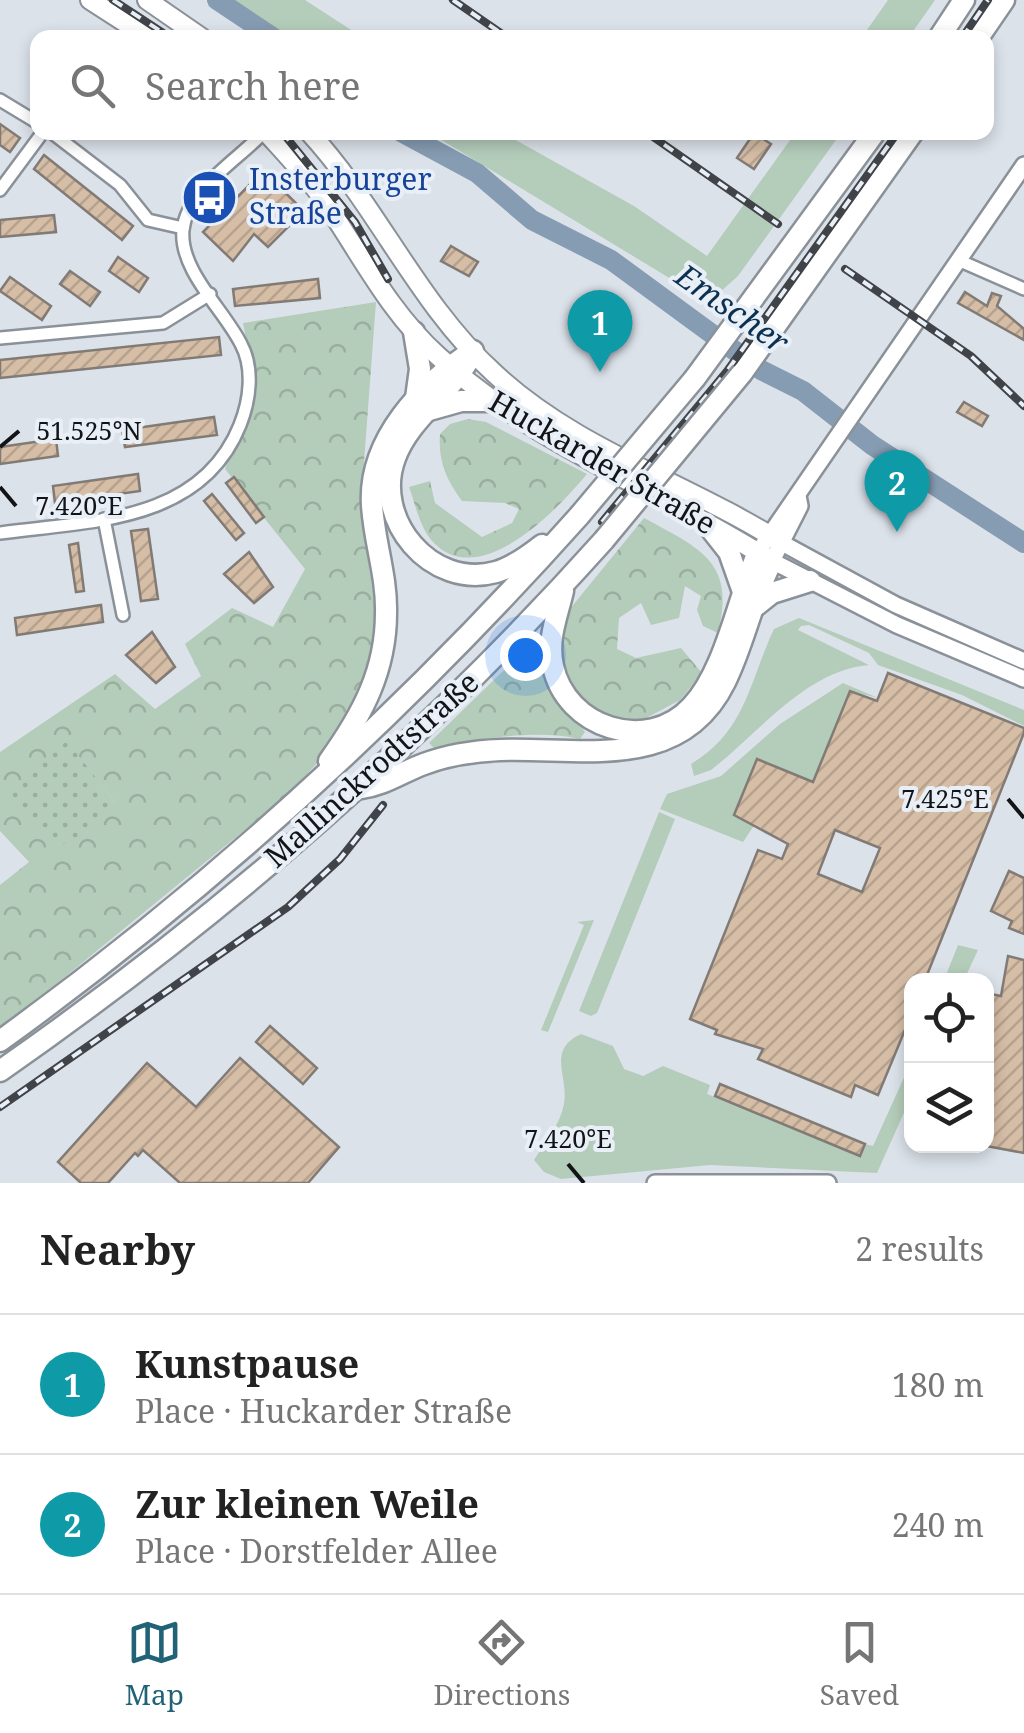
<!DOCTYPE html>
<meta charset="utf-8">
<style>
body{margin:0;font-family:"Noto Serif",serif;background:#f2f2f2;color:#222}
.controls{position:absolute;right:30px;bottom:30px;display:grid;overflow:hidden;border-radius:20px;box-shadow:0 5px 15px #0003}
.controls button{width:90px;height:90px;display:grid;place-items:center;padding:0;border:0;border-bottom:2px solid #e0e0e0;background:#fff;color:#222;font:50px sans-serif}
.you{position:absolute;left:525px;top:655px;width:35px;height:35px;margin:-25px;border:8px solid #fff;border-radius:50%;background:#1a73e8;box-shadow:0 0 0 15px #1a73e833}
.badge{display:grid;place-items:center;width:65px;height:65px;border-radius:50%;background:#216277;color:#fff;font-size:32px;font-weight:700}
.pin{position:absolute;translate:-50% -82px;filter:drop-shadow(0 2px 5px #0008)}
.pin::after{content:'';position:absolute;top:52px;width:35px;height:30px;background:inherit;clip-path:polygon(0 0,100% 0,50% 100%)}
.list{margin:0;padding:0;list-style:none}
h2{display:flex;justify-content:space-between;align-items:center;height:130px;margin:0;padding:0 40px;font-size:42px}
h2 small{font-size:32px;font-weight:400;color:#767676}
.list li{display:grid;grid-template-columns:65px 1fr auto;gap:30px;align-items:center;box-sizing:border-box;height:140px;padding:0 40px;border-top:2px solid #e0e0e0}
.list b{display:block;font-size:38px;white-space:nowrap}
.list p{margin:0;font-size:32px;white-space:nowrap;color:#767676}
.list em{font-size:32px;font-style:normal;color:#767676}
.icon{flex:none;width:55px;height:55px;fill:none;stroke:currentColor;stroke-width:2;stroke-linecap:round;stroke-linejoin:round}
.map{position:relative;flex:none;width:1024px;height:1183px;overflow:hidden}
.search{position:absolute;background:#fff;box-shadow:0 5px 15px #0003;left:30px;right:30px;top:30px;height:110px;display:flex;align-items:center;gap:25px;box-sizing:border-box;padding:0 35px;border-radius:20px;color:#767676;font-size:38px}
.sheet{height:410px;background:#fff}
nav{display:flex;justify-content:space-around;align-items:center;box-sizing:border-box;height:140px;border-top:2px solid #e0e0e0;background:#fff;font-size:28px;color:#767676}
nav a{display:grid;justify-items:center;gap:5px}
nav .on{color:#216277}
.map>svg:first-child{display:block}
</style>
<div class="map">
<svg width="1024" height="1183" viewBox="0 0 1024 1183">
<defs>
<pattern id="forest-crowns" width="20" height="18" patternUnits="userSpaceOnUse" patternTransform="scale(2.5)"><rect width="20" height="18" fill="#b4ccba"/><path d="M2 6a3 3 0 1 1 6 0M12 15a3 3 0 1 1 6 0" fill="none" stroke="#9aae9f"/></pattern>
<pattern id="park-dots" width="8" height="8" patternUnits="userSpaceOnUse" patternTransform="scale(2.5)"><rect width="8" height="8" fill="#b4ccba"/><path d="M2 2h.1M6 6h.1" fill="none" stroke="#9aae9f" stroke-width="1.8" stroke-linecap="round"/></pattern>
<pattern id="building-hatch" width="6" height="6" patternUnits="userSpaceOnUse" patternTransform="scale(2.5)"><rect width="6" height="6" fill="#d5bda6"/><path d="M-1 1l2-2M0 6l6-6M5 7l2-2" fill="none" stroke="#b6a28e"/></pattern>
</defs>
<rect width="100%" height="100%" fill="#dce2ea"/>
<g fill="#b4ccba">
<polygon points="230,0 305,0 362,37 285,37"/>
<polygon points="888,0 935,0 909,37 862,37"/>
<polygon points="430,133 503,133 634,206 707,256 795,133 841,133 738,276 709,302"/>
<path d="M799 618 1024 710V726L962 695 878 665 869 653 809 625 801 626 798 630 869 665C806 670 758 734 711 770L694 776 691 764C746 731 749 682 774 629Z"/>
<polygon points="843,683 878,698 850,691 801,812 755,824 743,842 660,809 667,794 721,776 780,724"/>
<polygon points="659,812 675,819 597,1013 591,1016 579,1011"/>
<polygon points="594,920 548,1032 541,1030 584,925 577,922"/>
<polygon points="958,945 978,950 964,980 944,980"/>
<path d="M581 1034 613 1046 624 1069 643 1076 663 1066 710 1085 707 1094 783 1124 873 1146 911 1062V1097L877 1173 710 1165 561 1179 544 1172 534 1160C545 1142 560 1125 564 1104 569 1077 546 1050 581 1034Z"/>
</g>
<g fill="url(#forest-crowns)" fill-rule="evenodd">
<path d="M376 302 361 502 377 626 363 702 322 758 284 798 0 1030V885L29 862 0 831V752L115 674 155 709 201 676 185 644 232 608 273 627 305 569 225 469C248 412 255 384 243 323ZM66 741 115 802 95 820Z"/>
<path d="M468 419 486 422 587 474C559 508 481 591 434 543 420 529 416 506 409 487L430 481 435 503 482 537 512 523 519 509 505 503 462 501C446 479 438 461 440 434L450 424Z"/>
<path d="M644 518C701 549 736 562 718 633L703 626 697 610 701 596 685 586 679 618 651 625 641 603 619 618 617 649 636 658 681 648 702 673 680 700 635 724 588 707 569 688 558 644 569 610Z"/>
<path d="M536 639 549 685 585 732 580 739C535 729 479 739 434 748L429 743Z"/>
</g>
<polygon fill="url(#park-dots)" points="67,741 115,802 77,839 54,847 3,797"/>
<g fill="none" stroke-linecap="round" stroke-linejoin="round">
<g stroke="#869cb2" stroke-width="20">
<polyline points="217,0 274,38"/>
<polyline points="401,132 477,173 532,220 611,260 761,370 803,391 872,445 1024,543"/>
</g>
</g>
<g fill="url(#building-hatch)" stroke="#827b75" stroke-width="2.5" fill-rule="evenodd">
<polygon points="0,124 20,138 10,152 0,145"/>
<polygon points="754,133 771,144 754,169 737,158"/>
<polygon points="44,155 133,226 122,240 34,169"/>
<polygon points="263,171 304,211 268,247 254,234 233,261 203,232"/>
<polygon points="54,215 56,232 0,237 0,220"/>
<polygon points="451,246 478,262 469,276 441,261"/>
<polygon points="118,257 148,278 139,292 109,271"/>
<polygon points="70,271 100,292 90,306 60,284"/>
<polygon points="10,277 51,306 42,320 0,291"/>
<polygon points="318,279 320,298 235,306 233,289"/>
<polygon points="965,292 987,306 992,293 1001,296 997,306 1024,329 1024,340 958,303"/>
<polygon points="219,337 221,355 0,378 0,360"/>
<polygon points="964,402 988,416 982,426 957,412"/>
<polygon points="214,417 217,435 125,447 122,430"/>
<polygon points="56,439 58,456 0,464 0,447"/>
<polygon points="138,474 140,491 55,503 53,486"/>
<polygon points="234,477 264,517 256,523 226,483"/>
<polygon points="212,494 244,533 236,540 204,501"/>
<polygon points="148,529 158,599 141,601 131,531"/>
<polygon points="78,543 84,591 76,592 69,545"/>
<polygon points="249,552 273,587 254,603 224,574"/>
<polygon points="101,605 103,622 17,635 15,618"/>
<polygon points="152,632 175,667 156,683 126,655"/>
<path d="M888 673 1024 728V733L925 980H912V1013L878 1095 855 1085 851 1097 758 1059 763 1049 715 1034 717 1030 690 1019 758 850 782 859 788 844 734 815 757 759 813 782 850 691 877 701ZM835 830 880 848 862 892 818 874Z"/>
<polygon points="1009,871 1024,878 1024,934 1009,928 1012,921 991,911"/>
<polygon points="1008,956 1024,960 1024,1153 986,1146 986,993 1001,996"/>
<polygon points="270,1026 317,1068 303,1084 256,1042"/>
<polygon points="240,1058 339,1147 308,1183 180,1183 143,1150 138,1156 135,1153 108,1183 81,1183 58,1162 147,1063 196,1107"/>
<polygon points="720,1084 865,1144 860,1156 715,1096"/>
</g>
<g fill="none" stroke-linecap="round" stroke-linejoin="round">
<defs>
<g id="street">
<polyline points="0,100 38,123"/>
<polyline points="51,132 120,185 148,220 183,228"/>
<polyline points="0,190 43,132"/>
<polyline points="958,260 1024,289"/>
<polyline points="0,338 163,323 210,294"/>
<polyline points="104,519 123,615"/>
<path d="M0 533C90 521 201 523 240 425 250 400 254 368 241 344 224 310 179 270 183 230 187 189 238 160 264 132"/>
</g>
<g id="secondary">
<polyline points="798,496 800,506 772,561 897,625 1024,679"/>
<polyline points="782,543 896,605 1024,661"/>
<polyline points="758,552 1024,165"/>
<polyline points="655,1183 828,1183"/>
</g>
<g id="primary">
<polyline points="90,0 149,38"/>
<polyline points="147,0 202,38"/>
<path d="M266 132C285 153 305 174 321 196 359 251 388 311 438 356 536 446 660 490 770 560"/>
<path d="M309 132C378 207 418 304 494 373 576 450 688 483 782 543"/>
</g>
<g id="highway">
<polyline points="939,38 964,0"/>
<polyline points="978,38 1004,0"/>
<polyline points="414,332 420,369 416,398"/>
<path d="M472 354C452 393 410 417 395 458 372 519 431 590 496 572 513 567 528 556 542 545"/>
<polyline points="742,373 913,132"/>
<polyline points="695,378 875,132"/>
<polyline points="429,410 461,401 489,401"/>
<polyline points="707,524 729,552 742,589"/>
<path d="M563 591C557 617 547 639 553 666 566 728 647 754 691 707 725 672 738 598 758 552"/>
<polyline points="753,608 772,593 810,581"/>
<path d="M329 761C362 715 386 671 386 613 387 576 374 541 372 505 368 440 422 384 473 351"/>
<path d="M361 788C385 785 402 772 424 764 448 755 475 751 500 750 582 747 680 773 725 682 744 644 752 600 772 561"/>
<path d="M0 1041C213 887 404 712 579 516"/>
<path d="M0 1071C221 917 424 741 604 540"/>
</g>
</defs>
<use href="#street" stroke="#8b9198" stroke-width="16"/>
<use href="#secondary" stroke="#8b9198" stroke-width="20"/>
<use href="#primary" stroke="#8b9198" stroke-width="22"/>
<use href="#highway" stroke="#8b9198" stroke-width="25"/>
<use href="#street" stroke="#fff" stroke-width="11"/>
<use href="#secondary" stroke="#fff" stroke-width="15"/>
<use href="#primary" stroke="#fff" stroke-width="18"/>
<use href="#highway" stroke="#fff" stroke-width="20"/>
<defs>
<g id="rail">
<polyline points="113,0 171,38"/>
<polyline points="453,0 508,38"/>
<polyline points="962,38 988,0"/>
<polyline points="282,132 355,222 388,279"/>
<polyline points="646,132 778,224"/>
<polyline points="845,269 971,356 1024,406"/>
<polyline points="602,522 727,371 898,132"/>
<polyline points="0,1107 288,907 340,859 383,805"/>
</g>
</defs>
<use href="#rail" stroke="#404347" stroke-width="8"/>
<use href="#rail" stroke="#e9eff7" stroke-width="4" stroke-dasharray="11" stroke-linecap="butt"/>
<defs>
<g id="highway-bridge">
<polyline points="579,516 695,378"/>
<polyline points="604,540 742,373"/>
</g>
</defs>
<use href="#highway-bridge" stroke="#8b9198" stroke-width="25" stroke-linecap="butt"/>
<use href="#highway-bridge" stroke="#fff" stroke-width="20"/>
</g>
<path fill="none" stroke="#121417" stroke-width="4" d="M0 447 19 431M0 487 16 506M1008 799 1024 818M568 1164 584 1183"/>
<defs>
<symbol id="bus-disc" viewBox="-11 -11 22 22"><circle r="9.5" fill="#1a4fb4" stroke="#e9eff7"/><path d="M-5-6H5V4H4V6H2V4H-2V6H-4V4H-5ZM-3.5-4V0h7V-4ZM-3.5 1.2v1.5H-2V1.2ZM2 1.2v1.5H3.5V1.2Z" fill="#fff"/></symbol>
</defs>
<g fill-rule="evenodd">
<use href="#bus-disc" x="178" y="166" width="63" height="63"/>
</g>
<g text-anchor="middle" stroke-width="8" stroke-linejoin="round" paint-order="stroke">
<g font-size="30" fill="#164399" stroke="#e9eff7" text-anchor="start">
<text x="249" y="190">Insterburger<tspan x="249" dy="34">Straße</tspan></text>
</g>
<g font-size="30" fill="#121417" stroke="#e9eff7">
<text transform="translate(602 463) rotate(30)" y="10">Huckarder Straße</text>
<text transform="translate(372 770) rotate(-42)" y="10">Mallinckrodtstraße</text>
</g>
<g font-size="32" font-style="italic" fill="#0b3050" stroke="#e9eff7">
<text transform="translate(732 309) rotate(35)" y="11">Emscher</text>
</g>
</g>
<g font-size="25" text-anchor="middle" fill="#121417" stroke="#e9eff7" stroke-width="8" stroke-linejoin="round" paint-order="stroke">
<text x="89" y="440">51.525°N</text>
<text x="79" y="515">7.420°E</text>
<text x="945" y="808">7.425°E</text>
<text x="568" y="1148">7.420°E</text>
</g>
</svg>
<div class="controls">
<button><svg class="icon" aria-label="locate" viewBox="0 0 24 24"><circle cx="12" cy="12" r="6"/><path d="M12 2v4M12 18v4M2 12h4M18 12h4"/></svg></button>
<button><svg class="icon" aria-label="layers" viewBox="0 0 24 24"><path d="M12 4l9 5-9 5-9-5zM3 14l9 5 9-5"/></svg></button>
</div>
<div class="you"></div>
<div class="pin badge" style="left:600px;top:372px;background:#0f9aa8">1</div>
<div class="pin badge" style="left:897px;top:532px;background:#0f9aa8">2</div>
<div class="search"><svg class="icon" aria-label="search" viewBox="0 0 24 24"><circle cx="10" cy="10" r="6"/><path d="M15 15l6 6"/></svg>Search here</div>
</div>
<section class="sheet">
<h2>Nearby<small>2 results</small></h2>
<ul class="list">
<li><span class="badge" style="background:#0f9aa8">1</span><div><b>Kunstpause</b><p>Place · Huckarder Straße</p></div><em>180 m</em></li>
<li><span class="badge" style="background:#0f9aa8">2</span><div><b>Zur kleinen Weile</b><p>Place · Dorstfelder Allee</p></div><em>240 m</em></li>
</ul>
</section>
<nav>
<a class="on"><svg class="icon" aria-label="map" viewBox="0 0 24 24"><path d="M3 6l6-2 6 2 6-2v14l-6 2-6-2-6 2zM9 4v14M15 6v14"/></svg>Map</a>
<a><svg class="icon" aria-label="directions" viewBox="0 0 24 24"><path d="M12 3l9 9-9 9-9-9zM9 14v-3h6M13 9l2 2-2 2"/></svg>Directions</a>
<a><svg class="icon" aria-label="saved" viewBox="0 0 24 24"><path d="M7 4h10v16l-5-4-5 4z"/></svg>Saved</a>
</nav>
